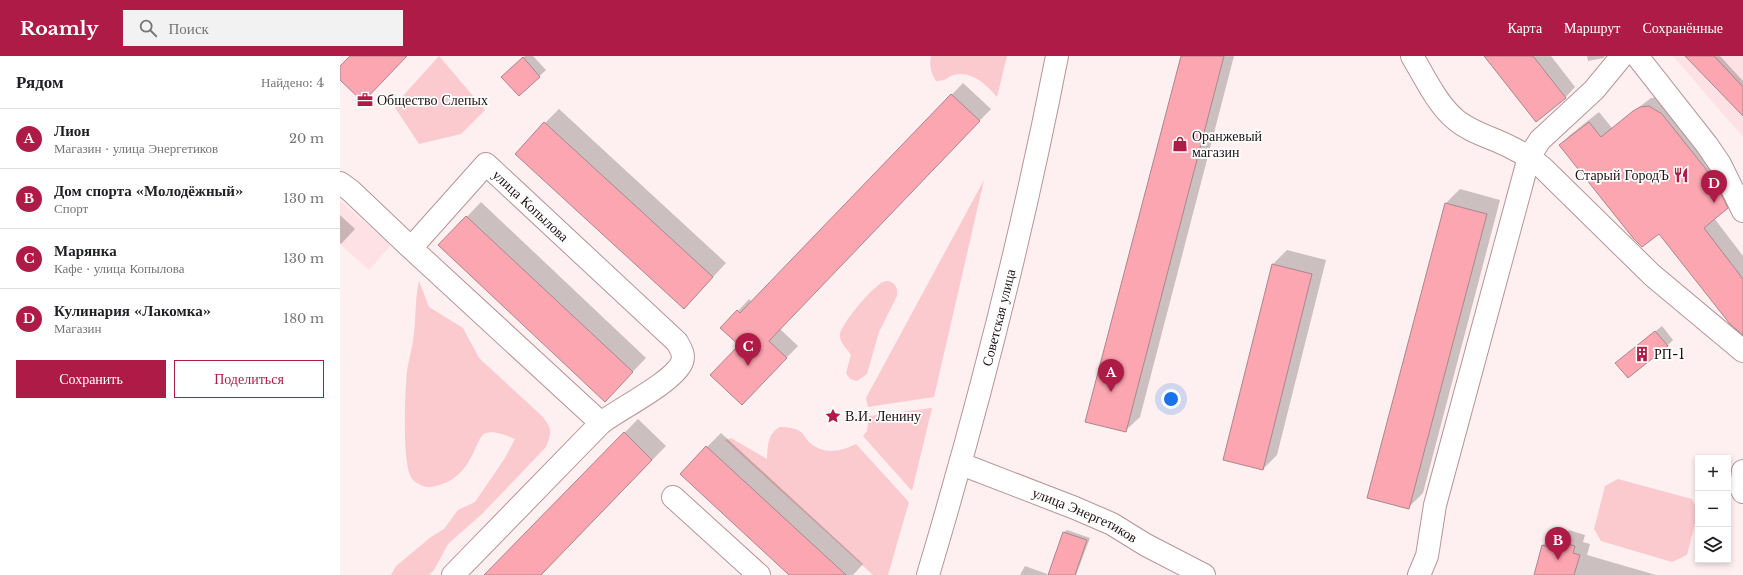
<!DOCTYPE html>
<html lang="ru">
<meta charset="utf-8">
<style>
body{margin:0;font-family:"Libre Baskerville",serif;background:#f2f2f2;color:#202124}
.controls{position:absolute;right:12px;bottom:12px;display:grid;overflow:hidden;border-radius:0px;box-shadow:0 2px 6px #0003}
.controls button{width:36px;height:36px;display:grid;place-items:center;padding:0;border:0;border-bottom:1px solid #e0e0e0;background:#fff;color:#202124;font:20px sans-serif}
.you{position:absolute;left:831px;top:343px;width:14px;height:14px;margin:-10px;border:3px solid #fff;border-radius:50%;background:#1a73e8;box-shadow:0 0 0 6px #1a73e833}
.badge{display:grid;place-items:center;width:26px;height:26px;border-radius:50%;background:#ae1b46;color:#fff;font-size:13px;font-weight:700}
.pin{position:absolute;translate:-50% -33px;filter:drop-shadow(0 1px 2px #0008)}
.pin::after{content:'';position:absolute;top:21px;width:14px;height:12px;background:inherit;clip-path:polygon(0 0,100% 0,50% 100%)}
.list{margin:0;padding:0;list-style:none}
h2{display:flex;justify-content:space-between;align-items:center;height:52px;margin:0;padding:0 16px;font-size:17px}
h2 small{font-size:13px;font-weight:400;color:#757577}
.list li{display:grid;grid-template-columns:26px 1fr auto;gap:12px;align-items:center;box-sizing:border-box;height:60px;padding:0 16px;border-top:1px solid #e0e0e0}
.list b{display:block;font-size:15px;white-space:nowrap}
.list p{margin:0;font-size:13px;white-space:nowrap;color:#757577}
.list em{font-size:13px;font-style:normal;color:#757577}
.actions{display:flex;gap:8px;padding:12px 16px}
.actions a{flex:1;padding:9px 0;border:1px solid #ae1b46;border-radius:0px;text-align:center;font-size:14px;color:#ae1b46}
.actions .main{background:#ae1b46;color:#fff}
.icon{flex:none;width:22px;height:22px;fill:none;stroke:currentColor;stroke-width:2;stroke-linecap:round;stroke-linejoin:round}
.map{position:relative;flex:none;width:1403px;height:519px;overflow:hidden}
header{display:flex;align-items:center;gap:24px;box-sizing:border-box;height:56px;padding:0 20px;background:#ae1b46;color:#fff}
header strong{font-size:19px}
nav{display:flex;gap:22px;margin-inline-start:auto;font-size:14px}
.search{width:280px;height:36px;background:#f2f2f2;display:flex;align-items:center;gap:10px;box-sizing:border-box;padding:0 14px;border-radius:0px;color:#757577;font-size:15px}
main{display:flex}
aside{flex:1;background:#fff}
.map>svg:first-child{display:block}
</style>
<header>
<strong>Roamly</strong>
<div class="search"><svg class="icon" aria-label="search" viewBox="0 0 24 24"><circle cx="10" cy="10" r="6"/><path d="M15 15l6 6"/></svg>Поиск</div>
<nav><a>Карта</a><a>Маршрут</a><a>Сохранённые</a></nav>
</header>
<main>
<aside>
<h2>Рядом<small>Найдено: 4</small></h2>
<ul class="list">
<li><span class="badge">A</span><div><b>Лион</b><p>Магазин · улица Энергетиков</p></div><em>20 m</em></li>
<li><span class="badge">B</span><div><b>Дом спорта «Молодёжный»</b><p>Спорт</p></div><em>130 m</em></li>
<li><span class="badge">C</span><div><b>Марянка</b><p>Кафе · улица Копылова</p></div><em>130 m</em></li>
<li><span class="badge">D</span><div><b>Кулинария «Лакомка»</b><p>Магазин</p></div><em>180 m</em></li>
</ul>
<div class="actions"><a class="main">Сохранить</a><a>Поделиться</a></div>
</aside>
<div class="map">
<svg width="1403" height="519" viewBox="0 0 1403 519">
<rect width="100%" height="100%" fill="#feeff0"/>
<g fill="#fde1e4">
<polygon points="1333,0 1403,0 1403,81"/>
<polygon points="0,145 51,189 29,214 0,188"/>
</g>
<g fill="#facacf">
<polygon points="99,0 145,54 121,78 79,88 54,50"/>
<path d="M591 0H667L657 41C647 29 631 14 614 19 606 21 608 25 596 25 591 17 589 10 591 0Z"/>
<polygon points="644,124 594,341 528,351 526,342"/>
<path d="M79 225 89 251 123 272 139 302 202 360C212 372 212 376 206 391L142 458 108 488 94 514 89 519H51L56 510 91 481 104 473 118 454 135 446 165 402 175 383C168 380 154 374 146 377 140 379 139 386 136 391 127 412 116 427 91 431 85 432 74 427 71 421 62 405 65 335 67 315 69 302 73 290 74 277 76 260 75 242 79 225Z"/>
<path d="M549 225C556 228 558 232 557 240L539 276 527 318 517 325 510 323 506 317 511 299C507 292 499 287 500 278 502 267 532 231 543 226 545 225 547 225 549 225Z"/>
<polygon points="592,352 572,435 523,380 527,375 529,360"/>
<path d="M440 371C447 371 456 372 461 376 464 378 466 383 469 386 483 399 500 396 516 388L569 446 548 519H533L385 384 391 382 427 403C428 390 427 378 440 371Z"/>
<polygon points="1278,423 1352,443 1358,456 1347,499 1332,506 1261,485 1254,473 1265,430"/>
</g>
<g fill="#0003">
<polygon points="185,0 193,0 206,14 179,39 168,15"/>
<polygon points="842,0 894,0 800,361 785,375"/>
<polygon points="1146,0 1211,0 1235,31 1225,42"/>
<polygon points="1247,0 1265,0 1263,2 1248,5"/>
<polygon points="1347,0 1380,0 1403,25 1403,59"/>
<polygon points="623,27 651,53 439,272 458,290 413,336 400,289 398,255 409,243 412,246"/>
<polygon points="1320,41 1397,141 1374,162 1403,200 1403,277 1319,176 1220,89 1230,79 1259,56 1272,72 1311,42"/>
<polygon points="219,53 386,207 358,237 205,67"/>
<polygon points="1120,133 1160,144 1083,437 1068,452 1028,441 1106,147"/>
<polygon points="141,146 306,302 279,330 100,189"/>
<polygon points="0,159 15,173 1,188 0,187"/>
<polygon points="947,194 986,204 937,399 923,413 933,208"/>
<polygon points="1322,270 1333,284 1327,290 1277,307"/>
<polygon points="298,363 326,390 200,519 145,519"/>
<polygon points="381,377 523,508 513,519 450,519 367,391"/>
<polygon points="727,474 750,482 736,519 711,519 724,476"/>
<polygon points="1229,474 1245,479 1243,486 1250,488 1247,499 1316,519 1195,519 1203,489 1214,478 1223,481"/>
<polygon points="685,510 707,518 707,519 680,519"/>
</g>
<g fill="#fba6b0" stroke="#a9878b">
<polygon points="10,0 67,0 23,46 0,24 0,10"/>
<polygon points="841,0 884,0 786,376 745,366"/>
<polygon points="1144,0 1193,0 1226,42 1196,66"/>
<polygon points="1345,0 1374,0 1403,31 1403,60"/>
<polygon points="183,1 200,21 179,40 161,21"/>
<polygon points="611,38 640,65 429,285 447,302 402,349 370,319 399,289 380,272 397,254 400,257"/>
<polygon points="1309,50 1322,58 1373,122 1388,152 1364,172 1403,223 1403,279 1390,268 1319,178 1302,191 1293,182 1219,89 1249,66 1261,81 1293,55 1300,51"/>
<polygon points="204,66 373,221 344,253 175,98"/>
<polygon points="1105,147 1147,158 1069,453 1027,442"/>
<polygon points="126,160 293,316 265,346 98,189"/>
<polygon points="932,208 972,218 923,414 883,404"/>
<polygon points="1315,275 1328,290 1288,322 1275,307"/>
<polygon points="284,376 312,404 201,519 144,519"/>
<polygon points="366,390 506,519 449,519 340,418"/>
<polygon points="723,476 747,484 735,519 708,519"/>
<polygon points="1217,485 1235,490 1233,497 1240,499 1234,519 1194,519 1202,489 1215,493"/>
</g>
<g fill="none" stroke-linecap="round" stroke-linejoin="round">
<defs>
<g id="minor">
<path d="M1072 0C1084 20 1097 48 1115 63 1131 77 1154 82 1172 92 1183 97 1193 104 1203 112L1312 219 1403 295"/>
<polyline points="1297,0 1367,89 1380,108 1403,155"/>
<path id="s1" d="M0 127 11 135 71 192 146 108 337 286C340 292 345 298 342 306 334 326 279 353 261 367L71 192"/>
<path id="s2" d="M621 408 735 452 772 468 806 489 864 519"/>
<polyline points="1403,415 1401,432 1403,436"/>
<polyline points="333,441 419,519"/>
<polyline points="113,519 261,367"/>
<path id="s3" d="M588 519C639 348 683 175 717 0"/>
<polyline points="1079,519 1087,500 1095,449 1189,101 1200,84 1254,34 1282,0"/>
</g>
</defs>
<use href="#minor" stroke="#b79599" stroke-width="24"/>
<use href="#minor" stroke="#fff" stroke-width="22"/>
</g>
<defs>
<symbol id="office-bare" viewBox="-9 -9 18 18"><path d="M-6-3h4V-5.5h4V-3h4V5H-6ZM-1-4.5V-3h2v-1.5ZM-6 0V1H6V0Z" fill="#ae1b46" stroke="#fff" stroke-width="2.5" paint-order="stroke"/></symbol>
<symbol id="shop-bare" viewBox="-9 -9 18 18"><path d="M-5-2.5h2.3a2.7 3.5 0 0 1 5.4 0H5L5.5 6h-11ZM-1.5-2.5h3a1.5 2.3 0 0 0-3 0Z" fill="#ae1b46" stroke="#fff" stroke-width="2.5" paint-order="stroke"/></symbol>
<symbol id="restaurant-bare" viewBox="-9 -9 18 18"><path d="M-5-6h1v4h1v-4h1v4h1v-4h1v5L-1.5 .5V6h-2V.5L-5-1ZM5-6V6H3V1.5H1.5Q1.5-4 5-6Z" fill="#ae1b46" stroke="#fff" stroke-width="2.5" paint-order="stroke"/></symbol>
<symbol id="building-bare" viewBox="-9 -9 18 18"><path d="M-4-6H4V6H1V3H-1V6H-4ZM-2.5-4.3h1.7v1.8h-1.7ZM.8-4.3h1.7v1.8H.8ZM-2.5-1h1.7V.8h-1.7ZM.8-1h1.7V.8H.8Z" fill="#ae1b46" stroke="#fff" stroke-width="2.5" paint-order="stroke"/></symbol>
<symbol id="sight-bare" viewBox="-9 -9 18 18"><path d="M0-6L1.8-2.2L6-1.7L2.9 1.2L3.7 5.4L0 3.3L-3.7 5.4L-2.9 1.2L-6-1.7L-1.8-2.2Z" fill="#ae1b46" stroke="#fff" stroke-width="2.5" paint-order="stroke"/></symbol>
</defs>
<g fill-rule="evenodd">
<use href="#office-bare" x="14" y="33" width="22" height="22"/>
<use href="#shop-bare" x="829" y="77" width="22" height="22"/>
<use href="#restaurant-bare" x="1330" y="108" width="22" height="22"/>
<use href="#building-bare" x="1291" y="287" width="22" height="22"/>
<use href="#sight-bare" x="482" y="349" width="22" height="22"/>
</g>
<g text-anchor="middle" stroke-width="3.5" stroke-linejoin="round" paint-order="stroke">
<g font-size="14" fill="#1d1112" stroke="#fff" text-anchor="start">
<text x="37" y="49">Общество Слепых</text>
<text x="852" y="85">Оранжевый<tspan x="852" dy="16">магазин</tspan></text>
<text x="1329" y="124" text-anchor="end">Старый ГородЪ</text>
<text x="1314" y="303">РП-1</text>
<text x="505" y="365">В.И. Ленину</text>
</g>
<g font-size="14" fill="#1d1112" stroke="#fff">
<text dy="5" stroke="none"><textPath href="#s1" startOffset="270">улица Копылова</textPath></text>
<text dy="5" stroke="none"><textPath href="#s3" startOffset="267">Советская улица</textPath></text>
<text dy="5" stroke="none"><textPath href="#s2" startOffset="134">улица Энергетиков</textPath></text>
</g>
</g>
</svg>
<div class="controls">
<button>+</button>
<button>−</button>
<button><svg class="icon" aria-label="layers" viewBox="0 0 24 24"><path d="M12 4l9 5-9 5-9-5zM3 14l9 5 9-5"/></svg></button>
</div>
<div class="you"></div>
<div class="pin badge" style="left:771px;top:336px">A</div>
<div class="pin badge" style="left:1218px;top:504px">B</div>
<div class="pin badge" style="left:408px;top:310px">C</div>
<div class="pin badge" style="left:1374px;top:147px">D</div>
</div>
</main>
